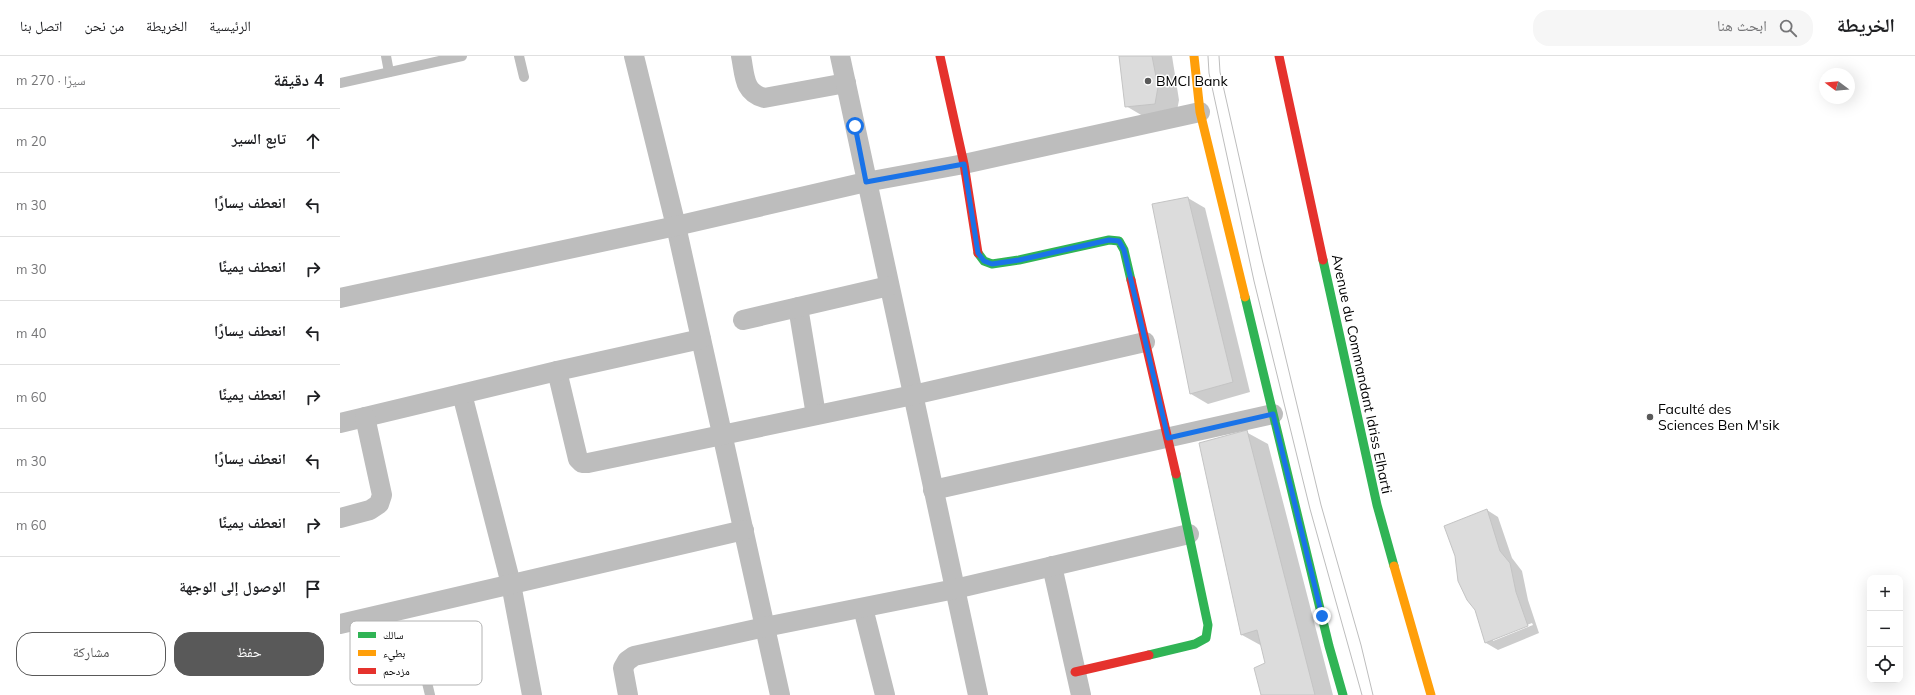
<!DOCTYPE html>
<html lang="ar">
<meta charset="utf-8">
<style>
body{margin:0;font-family:Mulish,"Noto Naskh Arabic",sans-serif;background:#f6f6f6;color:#202124;direction:rtl}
.controls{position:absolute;right:12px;bottom:12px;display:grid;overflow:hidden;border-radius:8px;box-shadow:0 4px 16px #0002}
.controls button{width:36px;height:36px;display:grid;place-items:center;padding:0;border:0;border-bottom:1px solid #e0e0e0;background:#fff;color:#202124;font:20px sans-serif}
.compass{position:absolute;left:1479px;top:12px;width:36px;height:36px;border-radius:50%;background:#fff;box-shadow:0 4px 16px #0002;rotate:286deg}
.stop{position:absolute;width:12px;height:12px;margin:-9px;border:3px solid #1a73e8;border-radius:50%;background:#fff}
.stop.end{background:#1a73e8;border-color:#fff;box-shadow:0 1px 4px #0008}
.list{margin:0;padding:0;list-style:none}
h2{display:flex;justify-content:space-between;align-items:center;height:52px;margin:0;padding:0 16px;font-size:17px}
h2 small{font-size:13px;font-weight:400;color:#757577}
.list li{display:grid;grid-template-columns:26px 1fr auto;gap:12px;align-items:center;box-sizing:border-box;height:64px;padding:0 16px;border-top:1px solid #e0e0e0}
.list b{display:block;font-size:15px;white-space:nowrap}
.list em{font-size:13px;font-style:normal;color:#757577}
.actions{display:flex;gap:8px;padding:12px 16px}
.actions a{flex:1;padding:9px 0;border:1px solid #595959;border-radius:16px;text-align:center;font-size:14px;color:#595959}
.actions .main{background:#595959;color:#fff}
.icon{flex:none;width:22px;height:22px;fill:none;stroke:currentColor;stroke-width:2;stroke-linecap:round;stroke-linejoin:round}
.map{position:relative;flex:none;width:1575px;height:639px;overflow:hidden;direction:ltr}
header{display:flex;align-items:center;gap:24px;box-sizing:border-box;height:56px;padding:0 20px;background:#fff;border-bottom:1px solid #e0e0e0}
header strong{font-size:19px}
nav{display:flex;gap:22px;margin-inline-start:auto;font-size:14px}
.search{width:280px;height:36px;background:#f6f6f6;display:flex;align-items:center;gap:10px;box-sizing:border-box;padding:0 14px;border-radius:16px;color:#757577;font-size:15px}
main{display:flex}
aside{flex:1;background:#fff}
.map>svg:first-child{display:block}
</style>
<header>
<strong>الخريطة</strong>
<div class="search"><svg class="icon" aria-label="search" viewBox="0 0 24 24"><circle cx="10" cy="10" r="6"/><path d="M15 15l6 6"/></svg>ابحث هنا</div>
<nav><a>الرئيسية</a><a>الخريطة</a><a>من نحن</a><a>اتصل بنا</a></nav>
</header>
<main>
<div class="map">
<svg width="1575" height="639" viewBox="0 0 1575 639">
<rect width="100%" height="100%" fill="#fff"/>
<g fill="#0003" fill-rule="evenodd">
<polygon points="780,0 832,0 839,44 836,60 808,63 786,50"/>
<polygon points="848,142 865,152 910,336 868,348 851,338"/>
<polygon points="906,376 928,388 993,639 922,639 926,608 922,590 902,579"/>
<path d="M1147 454 1158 461 1172 502 1182 515 1188 544 1199 577 1158 594 1146 587 1136 553ZM1192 567 1193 569 1153 585V583Z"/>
</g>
<g fill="#dcdcdc" stroke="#c4c4c4">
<polygon points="779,0 812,0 818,31 815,48 785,51"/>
<polygon points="848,141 893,326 850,338 812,148"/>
<polygon points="907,374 975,639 921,639 914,612 925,607 917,574 901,579 859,387"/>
<polygon points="1147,453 1160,495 1170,507 1176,536 1188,570 1145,587 1135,554 1127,544 1118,525 1115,500 1104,470"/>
</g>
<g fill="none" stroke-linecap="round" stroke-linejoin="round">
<g stroke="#bdbdbd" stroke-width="10">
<polyline points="46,0 49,16"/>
<polyline points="179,0 184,21"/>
<polyline points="0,27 122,0"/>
<polyline points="82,606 90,639"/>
</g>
<g stroke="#bdbdbd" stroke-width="20">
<polyline points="294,0 336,170 440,639"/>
<path d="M401 0C405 19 403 36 424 42L506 27"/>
<polyline points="500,0 638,639"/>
<polyline points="0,242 336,170 526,126 624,108 860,56"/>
<polyline points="458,251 476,359"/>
<polyline points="403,264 549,230"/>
<polyline points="217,315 238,403 242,407 248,407 573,339 805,286"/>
<polyline points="122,338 171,528 192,639"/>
<polyline points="0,367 217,315 361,283"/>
<polyline points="593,434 933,358"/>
<polyline points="0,462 30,454 39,448 42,439 25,361"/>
<polyline points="712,510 741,639"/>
<polyline points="523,552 545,639"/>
<polyline points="0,568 404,474"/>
<polyline points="288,639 283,612 287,605 294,600 425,571 615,533 849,478"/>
</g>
<g stroke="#30b455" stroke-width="9">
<polyline points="638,197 644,205 652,208 679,204 769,184 779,185 784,194 791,224"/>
<polyline points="983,204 1037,449 1054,510"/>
<polyline points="905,241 989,590 1003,639"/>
<polyline points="809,599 855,588 866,582 868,569 836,418"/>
</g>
<g stroke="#ff9f0a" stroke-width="9">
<polyline points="854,0 860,56 905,241"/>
<polyline points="1054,510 1091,639"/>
</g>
<g stroke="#e5322d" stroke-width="9">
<polyline points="600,0 624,108 638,197"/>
<polyline points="939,0 983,204"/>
<polyline points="791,224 836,418"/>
<polyline points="735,616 809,599"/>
</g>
<g stroke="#bdbdbd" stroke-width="1">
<polyline points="868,0 869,17 914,225 970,453 1022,639"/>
<polyline points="879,0 880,16 922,203 981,449 1021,589 1033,639"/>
</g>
</g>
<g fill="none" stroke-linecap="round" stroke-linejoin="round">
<polyline stroke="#1a73e8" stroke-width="5" points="515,70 526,126 624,108 638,197 644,205 652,208 679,204 769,184 779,185 784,194 828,382 933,358 982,560"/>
</g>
<g fill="#595959" stroke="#fff" stroke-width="1.5">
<circle cx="808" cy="25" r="4"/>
<circle cx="1310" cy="361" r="4"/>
</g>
<g text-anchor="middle" stroke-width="3" stroke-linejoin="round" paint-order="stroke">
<g font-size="14" fill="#000" stroke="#fff" text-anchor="start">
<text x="816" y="30">BMCI Bank</text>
<text x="1318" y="358">Faculté des<tspan x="1318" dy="16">Sciences Ben M'sik</tspan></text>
</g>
<g font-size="14" fill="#000" stroke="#fff">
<text transform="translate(1022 318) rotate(78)" y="5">Avenue du Commandant Idriss Elharti</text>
</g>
</g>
<rect x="10" y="565" width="132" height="64" rx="6" fill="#fff" stroke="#b2b2b2" stroke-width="1"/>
<rect x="18" y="576" width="18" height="6" fill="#30b455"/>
<rect x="18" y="594" width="18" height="6" fill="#ff9f0a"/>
<rect x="18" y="612" width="18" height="6" fill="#e5322d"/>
<g font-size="11" fill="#000">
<text x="43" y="583">سالك</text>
<text x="43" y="601">بطيء</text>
<text x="43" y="619">مزدحم</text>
</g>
</svg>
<div class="controls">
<button>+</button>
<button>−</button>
<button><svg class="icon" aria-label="locate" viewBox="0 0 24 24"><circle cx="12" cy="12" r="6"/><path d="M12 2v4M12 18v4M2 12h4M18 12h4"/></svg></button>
</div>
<svg class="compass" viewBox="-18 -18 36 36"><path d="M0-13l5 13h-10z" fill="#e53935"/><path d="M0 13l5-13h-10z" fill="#757577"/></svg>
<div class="stop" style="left:515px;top:70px"></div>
<div class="stop end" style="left:982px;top:560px"></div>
</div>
<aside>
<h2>4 دقيقة<small>سيرًا · 270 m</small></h2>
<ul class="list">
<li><svg class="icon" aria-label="ahead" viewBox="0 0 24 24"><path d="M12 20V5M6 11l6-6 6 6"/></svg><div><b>تابع السير</b></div><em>20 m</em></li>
<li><svg class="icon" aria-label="left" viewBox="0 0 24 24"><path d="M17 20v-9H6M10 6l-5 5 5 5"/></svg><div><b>انعطف يسارًا</b></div><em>30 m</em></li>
<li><svg class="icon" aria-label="right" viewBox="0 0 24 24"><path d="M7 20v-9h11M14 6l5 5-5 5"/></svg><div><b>انعطف يمينًا</b></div><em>30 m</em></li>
<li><svg class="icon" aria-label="left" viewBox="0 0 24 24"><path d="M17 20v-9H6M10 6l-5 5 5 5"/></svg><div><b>انعطف يسارًا</b></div><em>40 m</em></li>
<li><svg class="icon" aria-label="right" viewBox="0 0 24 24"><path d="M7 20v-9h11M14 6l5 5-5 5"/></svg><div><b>انعطف يمينًا</b></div><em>60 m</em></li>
<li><svg class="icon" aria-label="left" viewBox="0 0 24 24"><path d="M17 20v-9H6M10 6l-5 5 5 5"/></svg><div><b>انعطف يسارًا</b></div><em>30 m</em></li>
<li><svg class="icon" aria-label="right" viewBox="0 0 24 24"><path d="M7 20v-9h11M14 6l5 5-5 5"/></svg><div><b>انعطف يمينًا</b></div><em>60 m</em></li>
<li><svg class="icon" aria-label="arrive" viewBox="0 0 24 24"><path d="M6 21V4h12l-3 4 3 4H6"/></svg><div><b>الوصول إلى الوجهة</b></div></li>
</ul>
<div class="actions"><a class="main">حفظ</a><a>مشاركة</a></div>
</aside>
</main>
